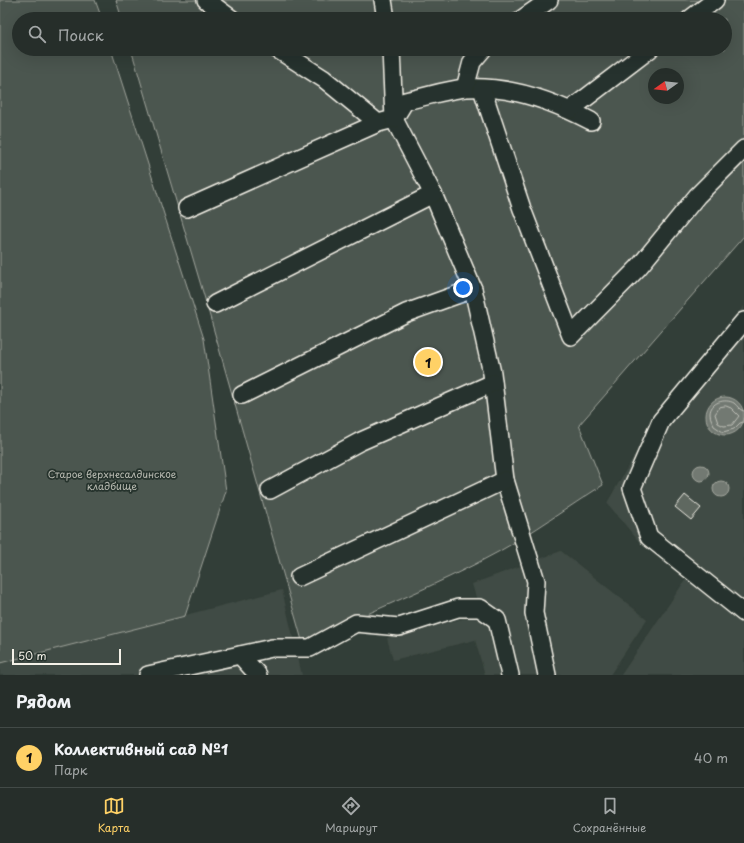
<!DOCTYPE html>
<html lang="ru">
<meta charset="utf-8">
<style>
body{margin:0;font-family:"Playpen Sans",sans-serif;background:#323a36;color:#f1f3f6}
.compass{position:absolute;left:648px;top:68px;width:36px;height:36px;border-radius:50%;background:#262e2a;box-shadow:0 4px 16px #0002;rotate:255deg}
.scale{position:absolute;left:12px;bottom:10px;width:109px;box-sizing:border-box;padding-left:4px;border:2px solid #f4f1e8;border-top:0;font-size:11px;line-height:14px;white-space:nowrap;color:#f4f1e8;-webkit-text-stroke:3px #26332d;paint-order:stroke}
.you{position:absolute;left:463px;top:288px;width:14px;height:14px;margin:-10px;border:3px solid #fff;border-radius:50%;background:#1a73e8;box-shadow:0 0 0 6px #1a73e833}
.badge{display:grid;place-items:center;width:26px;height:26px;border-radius:50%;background:#ffd166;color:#111;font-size:13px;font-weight:700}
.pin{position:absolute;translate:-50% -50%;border:2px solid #fff;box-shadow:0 1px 4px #0006}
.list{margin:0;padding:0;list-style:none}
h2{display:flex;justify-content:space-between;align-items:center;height:52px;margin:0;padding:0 16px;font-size:17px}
h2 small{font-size:13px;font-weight:400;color:#a4a8a8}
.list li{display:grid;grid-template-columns:26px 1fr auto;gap:12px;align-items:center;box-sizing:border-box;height:60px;padding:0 16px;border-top:1px solid #424a47}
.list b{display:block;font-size:15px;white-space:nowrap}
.list p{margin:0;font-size:13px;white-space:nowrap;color:#a4a8a8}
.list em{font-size:13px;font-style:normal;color:#a4a8a8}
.icon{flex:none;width:22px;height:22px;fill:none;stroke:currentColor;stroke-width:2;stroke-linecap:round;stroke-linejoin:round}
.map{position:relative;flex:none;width:744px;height:675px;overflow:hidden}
.search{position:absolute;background:#262e2a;box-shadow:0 4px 16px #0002;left:12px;right:12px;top:12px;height:44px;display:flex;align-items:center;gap:10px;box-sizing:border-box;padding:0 14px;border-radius:22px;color:#a4a8a8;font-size:15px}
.sheet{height:112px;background:#262e2a}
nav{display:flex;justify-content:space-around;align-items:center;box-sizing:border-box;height:56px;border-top:1px solid #424a47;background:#262e2a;font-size:11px;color:#a4a8a8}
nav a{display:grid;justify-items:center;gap:2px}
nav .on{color:#ffd166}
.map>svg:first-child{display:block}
</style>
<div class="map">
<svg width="744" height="675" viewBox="0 0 744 675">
<rect width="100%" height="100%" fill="#323e38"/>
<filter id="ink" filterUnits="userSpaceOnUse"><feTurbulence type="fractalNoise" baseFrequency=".025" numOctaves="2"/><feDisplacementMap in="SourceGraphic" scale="8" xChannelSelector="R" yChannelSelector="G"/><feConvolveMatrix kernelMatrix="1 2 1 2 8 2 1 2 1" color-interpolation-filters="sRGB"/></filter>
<g filter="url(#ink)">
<g fill="#404b44">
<polygon points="744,306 744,675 621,675 686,579 641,544 607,503 660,411"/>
<polygon points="561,551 647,619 610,675 485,675 475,640 393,660 387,638 481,614 472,584"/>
<polygon points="282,590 302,675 0,675 0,663"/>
</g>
<g fill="#4c564f" stroke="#a0a49c" fill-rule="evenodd">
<polygon points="0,0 95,0 102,19 19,19 19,49 111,49 204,339 226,491 185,616 0,663"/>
<path d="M116 0H744V236L579 425 603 485C568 507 534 532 498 552 435 587 367 612 303 644L205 299 131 49H725V19H122ZM654 74H678V98H654Z"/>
</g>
<g fill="#727972" stroke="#a6a9a1">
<circle cx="725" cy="416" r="19"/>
<circle cx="701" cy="473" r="8"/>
<circle cx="721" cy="489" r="8"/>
</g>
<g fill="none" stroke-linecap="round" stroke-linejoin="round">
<g stroke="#c0c1b9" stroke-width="1">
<polygon points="726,406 731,408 739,416 732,425 724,426 718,423 715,414 720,407"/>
<path d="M744 411C739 410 738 406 734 403 725 398 710 402 710 414 710 418 713 423 714 426L723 432 734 429 740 423 744 422"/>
</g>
</g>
<polygon fill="#5f6861" stroke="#f4f1e8" points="685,495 701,508 691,520 675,507"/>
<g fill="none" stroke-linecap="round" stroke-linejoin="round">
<defs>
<g id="minor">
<polyline points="206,0 232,19"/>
<polyline points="383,0 386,19"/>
<polyline points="522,19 549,0"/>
<polyline points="690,19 715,0"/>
<polyline points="277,49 324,79 378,123 394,119 433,194 473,289 492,373 505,480 536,581 534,613 547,675"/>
<path d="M391 49 394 119 405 101C425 97 445 90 465 88 509 85 553 101 591 121"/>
<polyline points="465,88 472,62 483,49"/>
<polyline points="482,89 522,209 571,336 638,268 697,196 744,149"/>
<polyline points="570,110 650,49"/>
<polyline points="187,208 378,123"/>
<polyline points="215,304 433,194"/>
<polyline points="744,321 661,421 632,488 649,537 744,613"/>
<polyline points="242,395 406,313 473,289"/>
<polyline points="270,490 359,442 493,383"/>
<polyline points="299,577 505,480"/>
<polyline points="240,655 258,675"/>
<polyline points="148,675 272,648 310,648 356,623 399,627 458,608 480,608 497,620 510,675"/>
</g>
</defs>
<use href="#minor" stroke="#f4f1e8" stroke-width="20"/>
<use href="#minor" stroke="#26332d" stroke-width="17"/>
</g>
</g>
<g text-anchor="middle" stroke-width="3.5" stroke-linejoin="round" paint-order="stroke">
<g font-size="10" fill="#b9bbb2" stroke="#26332d">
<text x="112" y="478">Старое верхнесалдинское<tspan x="112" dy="12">кладбище</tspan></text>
</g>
</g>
</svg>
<svg class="compass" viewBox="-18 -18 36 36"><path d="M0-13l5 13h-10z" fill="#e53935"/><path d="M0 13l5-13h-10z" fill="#a4a8a8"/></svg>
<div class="scale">50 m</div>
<div class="you"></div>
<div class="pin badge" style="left:428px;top:362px">1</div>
<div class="search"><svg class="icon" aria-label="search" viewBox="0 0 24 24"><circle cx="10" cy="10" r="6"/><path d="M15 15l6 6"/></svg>Поиск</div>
</div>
<section class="sheet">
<h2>Рядом<small></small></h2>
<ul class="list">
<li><span class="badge">1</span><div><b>Коллективный сад №1</b><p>Парк</p></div><em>40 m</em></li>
</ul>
</section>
<nav>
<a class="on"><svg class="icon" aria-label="map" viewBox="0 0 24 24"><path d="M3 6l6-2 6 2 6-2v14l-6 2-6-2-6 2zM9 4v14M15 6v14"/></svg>Карта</a>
<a><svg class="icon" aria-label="directions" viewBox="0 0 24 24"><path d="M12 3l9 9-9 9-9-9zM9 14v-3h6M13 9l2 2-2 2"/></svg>Маршрут</a>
<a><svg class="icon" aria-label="saved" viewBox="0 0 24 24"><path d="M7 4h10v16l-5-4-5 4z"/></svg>Сохранённые</a>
</nav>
